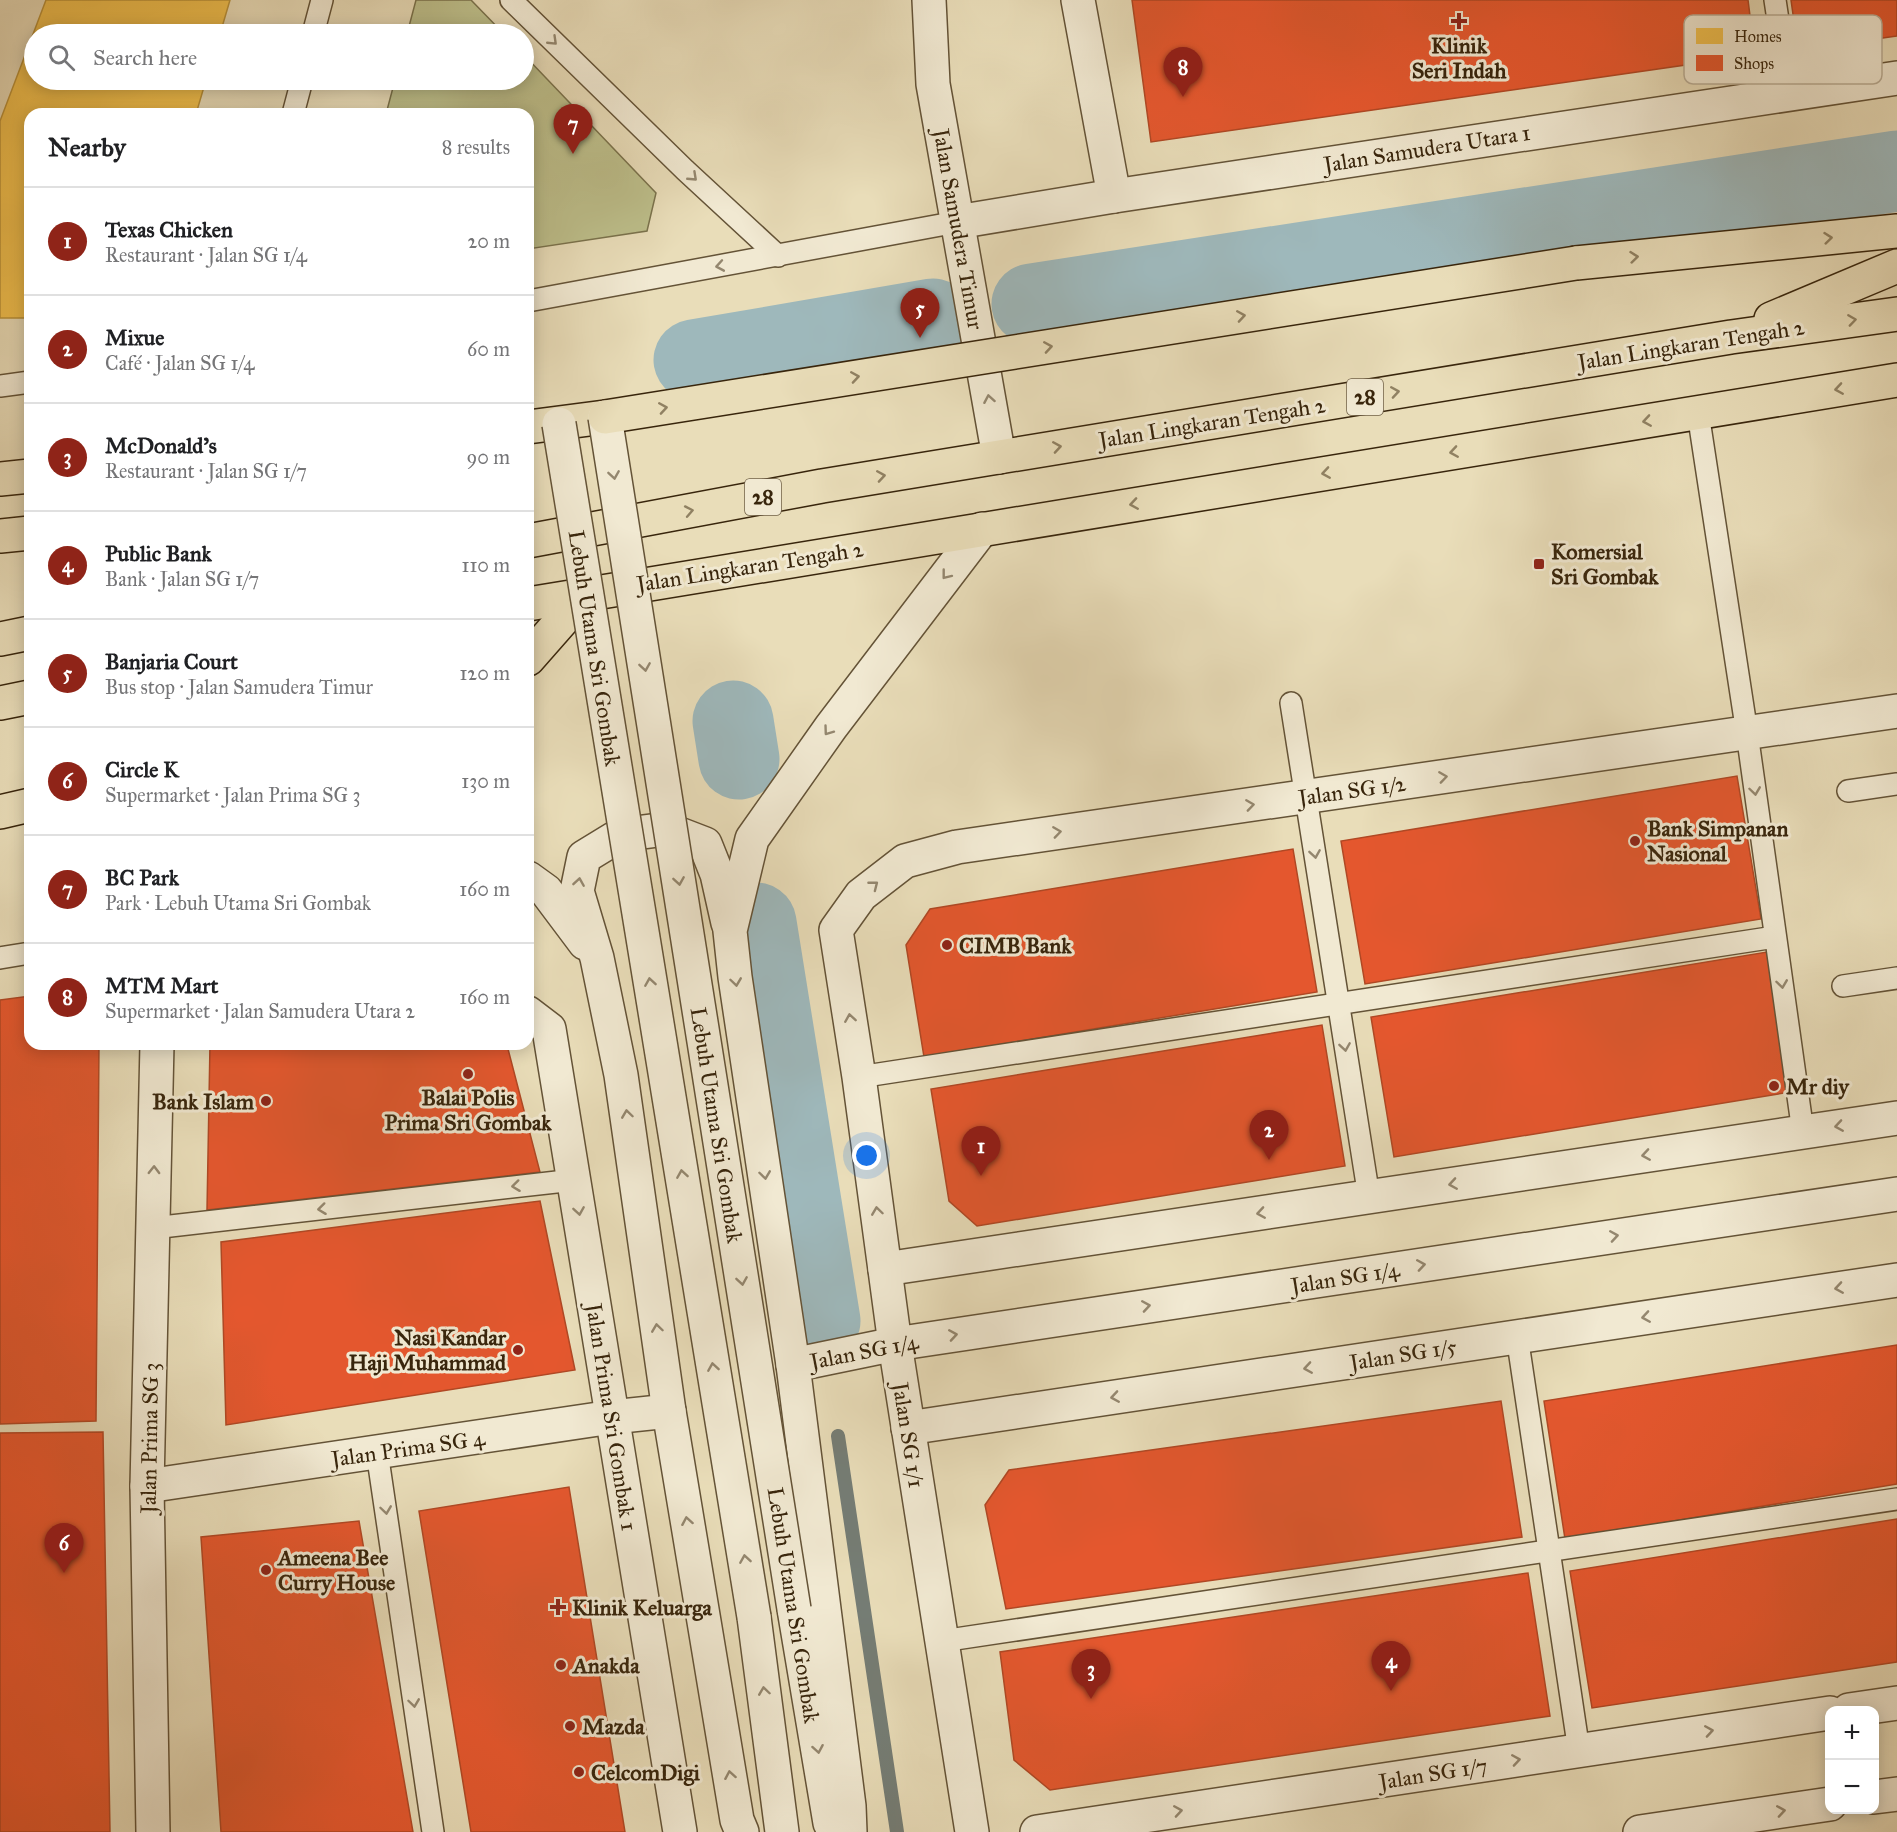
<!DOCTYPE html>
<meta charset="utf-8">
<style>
body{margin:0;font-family:"IM FELL Great Primer",serif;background:#f2f2f2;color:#202124}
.controls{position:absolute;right:18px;bottom:18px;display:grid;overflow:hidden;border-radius:12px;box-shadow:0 3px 15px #0003}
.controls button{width:54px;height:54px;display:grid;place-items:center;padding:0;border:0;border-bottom:2px solid #e0e0e0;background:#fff;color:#202124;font:30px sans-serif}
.you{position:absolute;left:867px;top:1156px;width:21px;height:21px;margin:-15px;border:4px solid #fff;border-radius:50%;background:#1a73e8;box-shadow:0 0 0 9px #1a73e833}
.badge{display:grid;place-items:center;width:39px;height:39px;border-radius:50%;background:#8f2418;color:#fff;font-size:20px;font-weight:700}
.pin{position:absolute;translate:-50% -50px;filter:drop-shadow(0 2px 3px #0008)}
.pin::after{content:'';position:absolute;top:32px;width:21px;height:18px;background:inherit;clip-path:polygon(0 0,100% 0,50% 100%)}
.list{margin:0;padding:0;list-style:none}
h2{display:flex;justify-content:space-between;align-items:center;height:78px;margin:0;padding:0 24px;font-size:26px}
h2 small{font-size:20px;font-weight:400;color:#757577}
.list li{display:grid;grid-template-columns:39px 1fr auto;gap:18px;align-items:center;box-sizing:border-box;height:108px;padding:0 24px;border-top:2px solid #e0e0e0}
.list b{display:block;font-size:22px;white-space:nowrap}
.list p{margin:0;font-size:20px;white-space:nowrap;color:#757577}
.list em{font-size:20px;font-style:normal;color:#757577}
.icon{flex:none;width:33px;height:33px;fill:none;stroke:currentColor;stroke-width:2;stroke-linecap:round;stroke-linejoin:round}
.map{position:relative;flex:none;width:1897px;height:1832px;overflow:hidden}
.search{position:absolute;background:#fff;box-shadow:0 3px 15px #0003;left:24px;top:24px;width:510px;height:66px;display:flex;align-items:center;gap:15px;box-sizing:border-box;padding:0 21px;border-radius:33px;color:#757577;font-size:22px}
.panel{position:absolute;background:#fff;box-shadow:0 3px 15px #0003;left:24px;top:108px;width:510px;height:942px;border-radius:18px}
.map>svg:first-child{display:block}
</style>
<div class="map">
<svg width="1897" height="1832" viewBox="0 0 1897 1832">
<rect width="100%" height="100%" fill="#e9ddb9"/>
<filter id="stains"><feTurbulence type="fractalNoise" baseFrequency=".00333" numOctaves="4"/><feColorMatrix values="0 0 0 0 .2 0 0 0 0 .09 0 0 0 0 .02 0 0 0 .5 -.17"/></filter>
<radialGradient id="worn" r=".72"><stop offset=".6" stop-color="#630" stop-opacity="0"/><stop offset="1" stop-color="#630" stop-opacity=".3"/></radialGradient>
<g fill="#bdbf8b" stroke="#7a724c" stroke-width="1.5">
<polygon points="416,0 471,0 504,34 407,34"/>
<polygon points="524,55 656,193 647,231 528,249 528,114 386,114 395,80 524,80"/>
</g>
<polygon fill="#f2c14e" stroke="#ba923a" stroke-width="1.5" points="46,0 230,0 220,34 34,34 34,80 206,80 196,114 30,114 30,318 0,318 0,121"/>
<g fill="#e4572e" stroke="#b04824" stroke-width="1.5">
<polygon points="1132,0 1748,0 1755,55 1151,142"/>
<polygon points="1791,0 1897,0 1897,36 1798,50"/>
<polygon points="1737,776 1761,919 1365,984 1341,841"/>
<polygon points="1293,849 1317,992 924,1057 906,945 930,909"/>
<polygon points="1767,952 1790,1092 1394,1157 1371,1017"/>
<polygon points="30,996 30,1044 99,1044 96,1421 0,1424 0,1000"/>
<polygon points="1322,1025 1345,1166 977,1226 949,1201 931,1089"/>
<polygon points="210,1044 502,1044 508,1049 540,1172 207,1210"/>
<polygon points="540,1201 575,1370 226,1425 221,1242"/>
<polygon points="1897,1345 1897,1484 1565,1539 1544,1401"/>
<polygon points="1501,1401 1522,1537 1006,1609 985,1505 1009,1470"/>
<polygon points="103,1432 110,1832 0,1832 0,1433"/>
<polygon points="569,1487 625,1832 471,1832 419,1511"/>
<polygon points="1897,1519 1897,1662 1592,1708 1570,1571"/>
<polygon points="359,1521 413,1832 221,1832 201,1537"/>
<polygon points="1528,1573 1550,1716 1050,1790 1014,1760 1000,1652"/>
</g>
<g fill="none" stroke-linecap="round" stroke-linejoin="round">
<polyline stroke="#757d75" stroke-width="14" points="838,1436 897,1832"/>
<g stroke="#9eb8bb" stroke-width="81">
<polyline points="1032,304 1897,171"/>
<polyline points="694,360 933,319"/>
<polyline points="733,721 739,759"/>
<polyline points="756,923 820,1321"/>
</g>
<defs>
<g id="service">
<polyline points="511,0 685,170 778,256"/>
<polyline points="1775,0 1789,93"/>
<polyline points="313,34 322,0"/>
<polyline points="293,114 302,80"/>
<polyline points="528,301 957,222"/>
<polyline points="0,386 30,382"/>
<polyline points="1698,413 1747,733 1803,1132"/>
<polyline points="1291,703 1369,1197"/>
<polyline points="1848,791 1897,784"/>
<polyline points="0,958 30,953"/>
<polyline points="1843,986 1897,978"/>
<polyline points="859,1077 1775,937"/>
<polyline points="153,1228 574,1180"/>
<polyline points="1517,1336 1579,1751"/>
<polyline points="377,1452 433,1832"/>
<polyline points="942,1641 1897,1499"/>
</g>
<g id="minor">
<polyline points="929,0 933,84 999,457"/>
<polyline points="1078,0 1114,196"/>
<polyline points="957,222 1114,196 1897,78"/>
<polyline points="528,1013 549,1029 680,1832"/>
<polyline points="885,1269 1897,1118"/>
<polyline points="793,1365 895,1344 1897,1194"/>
<polyline points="908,1428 1897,1280"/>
<polyline points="147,1486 612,1417 669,1411"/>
<polyline points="1849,1710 1897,1703"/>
<polyline points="1874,1797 1897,1794"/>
<polyline points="153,1832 147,1486 157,1044"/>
<polyline points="972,1832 895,1344 859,1077 836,930 861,895 905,861 957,847 1897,711"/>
<polyline points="1037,1832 1830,1713"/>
<polyline points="1640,1832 1830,1804"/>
</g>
<g id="tertiary">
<polyline points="528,878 546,891 585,943"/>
<polyline points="728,923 717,874 705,844 666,829 620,835 584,857 577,891 597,958 621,1075 669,1411 737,1820 742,1832"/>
<polyline points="794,1609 830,1823"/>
<polyline points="754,1617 782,1832"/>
<polyline points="850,1832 849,1806 793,1365 735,977 730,931 752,839 831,727 982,529"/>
</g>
<g id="primary">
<polyline points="1576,263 1897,231"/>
<polyline points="528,427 605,417"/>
<polyline points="0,479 30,476"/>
<polyline points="0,536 30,533"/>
<polyline points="528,659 586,593"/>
<polyline points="0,812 30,805"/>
</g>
<g id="trunk">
<polyline points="1771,319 1897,266"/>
<polyline points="528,541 822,486 1731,337 1897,314"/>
<polyline points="528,604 1897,380"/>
<polyline points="0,639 30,633"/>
<polyline points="0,703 30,697"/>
</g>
</defs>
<use href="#service" stroke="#645337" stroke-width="24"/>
<use href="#minor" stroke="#645337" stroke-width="36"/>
<use href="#tertiary" stroke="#645337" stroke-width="36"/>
<use href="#primary" stroke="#38250c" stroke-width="36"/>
<use href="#trunk" stroke="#38250c" stroke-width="36"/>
<use href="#service" stroke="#f1e9d2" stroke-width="21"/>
<use href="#minor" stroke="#f1e9d2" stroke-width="33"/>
<use href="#tertiary" stroke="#f1e9d2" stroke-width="33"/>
<use href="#primary" stroke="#e9ddb9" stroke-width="33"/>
<use href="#trunk" stroke="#e9ddb9" stroke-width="33"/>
<defs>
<g id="tertiary-bridge">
<polyline points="605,417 794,1609"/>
<polyline points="559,424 754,1617"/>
</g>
<polyline id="primary-bridge" points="605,417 1576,263"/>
</defs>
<use href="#tertiary-bridge" stroke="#645337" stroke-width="36" stroke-linecap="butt"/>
<use href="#primary-bridge" stroke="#38250c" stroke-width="36" stroke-linecap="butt"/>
<use href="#tertiary-bridge" stroke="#f1e9d2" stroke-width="33"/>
<use href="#primary-bridge" stroke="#e9ddb9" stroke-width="33"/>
</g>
<defs><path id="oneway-chevron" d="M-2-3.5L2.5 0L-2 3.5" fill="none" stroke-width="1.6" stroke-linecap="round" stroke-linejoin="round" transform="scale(1.5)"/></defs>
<g stroke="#94876f">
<use href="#oneway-chevron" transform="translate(553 41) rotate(44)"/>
<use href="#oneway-chevron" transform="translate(693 177) rotate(43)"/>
<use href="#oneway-chevron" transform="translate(720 266) rotate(170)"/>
<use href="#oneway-chevron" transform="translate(989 399) rotate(-100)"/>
<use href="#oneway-chevron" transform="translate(614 475) rotate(81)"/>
<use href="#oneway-chevron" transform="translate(946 575) rotate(128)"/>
<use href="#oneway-chevron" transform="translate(645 667) rotate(81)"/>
<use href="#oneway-chevron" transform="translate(828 731) rotate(126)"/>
<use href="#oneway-chevron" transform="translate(1443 777) rotate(-8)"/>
<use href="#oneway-chevron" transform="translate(1755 791) rotate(82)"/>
<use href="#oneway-chevron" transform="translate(1250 805) rotate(-8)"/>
<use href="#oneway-chevron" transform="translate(1057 832) rotate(-8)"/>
<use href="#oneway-chevron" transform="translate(1315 854) rotate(81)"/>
<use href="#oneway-chevron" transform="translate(679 881) rotate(81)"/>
<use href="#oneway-chevron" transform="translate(579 882) rotate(-81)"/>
<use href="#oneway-chevron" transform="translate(874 885) rotate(-38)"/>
<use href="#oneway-chevron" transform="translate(650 982) rotate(-99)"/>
<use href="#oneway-chevron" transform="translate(736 982) rotate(82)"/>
<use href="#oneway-chevron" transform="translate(1782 984) rotate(82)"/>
<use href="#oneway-chevron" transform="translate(850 1018) rotate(-99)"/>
<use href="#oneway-chevron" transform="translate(1345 1047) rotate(81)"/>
<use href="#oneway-chevron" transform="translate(627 1114) rotate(-98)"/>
<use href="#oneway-chevron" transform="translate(1839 1126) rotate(171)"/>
<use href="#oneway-chevron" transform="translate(1646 1155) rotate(171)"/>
<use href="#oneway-chevron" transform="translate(154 1170) rotate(-89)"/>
<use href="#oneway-chevron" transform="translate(682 1174) rotate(-99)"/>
<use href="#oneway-chevron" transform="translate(765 1175) rotate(82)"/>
<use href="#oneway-chevron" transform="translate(1453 1184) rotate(171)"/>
<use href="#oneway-chevron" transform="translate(516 1186) rotate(173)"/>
<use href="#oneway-chevron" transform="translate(322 1209) rotate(173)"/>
<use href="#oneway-chevron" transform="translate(579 1211) rotate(81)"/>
<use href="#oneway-chevron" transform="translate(877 1211) rotate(-98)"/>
<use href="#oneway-chevron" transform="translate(1261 1213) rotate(171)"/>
<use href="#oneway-chevron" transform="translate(1614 1236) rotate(-9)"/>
<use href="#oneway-chevron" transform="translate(1421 1265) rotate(-9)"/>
<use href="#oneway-chevron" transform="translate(742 1281) rotate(81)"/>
<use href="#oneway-chevron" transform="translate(1839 1288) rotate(171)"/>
<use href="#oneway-chevron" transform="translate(1146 1306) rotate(-9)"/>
<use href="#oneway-chevron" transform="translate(1646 1317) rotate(171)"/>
<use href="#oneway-chevron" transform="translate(657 1328) rotate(-98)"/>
<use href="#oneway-chevron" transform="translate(953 1335) rotate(-9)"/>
<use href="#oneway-chevron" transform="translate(713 1367) rotate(-99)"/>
<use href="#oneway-chevron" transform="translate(1308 1368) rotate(171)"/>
<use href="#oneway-chevron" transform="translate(1115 1397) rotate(171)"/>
<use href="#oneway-chevron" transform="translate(386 1510) rotate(82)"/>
<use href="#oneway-chevron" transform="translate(687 1521) rotate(-100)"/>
<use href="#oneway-chevron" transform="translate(745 1559) rotate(-99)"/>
<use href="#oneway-chevron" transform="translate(764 1691) rotate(-98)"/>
<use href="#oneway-chevron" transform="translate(414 1703) rotate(82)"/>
<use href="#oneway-chevron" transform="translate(1709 1731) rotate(-9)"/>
<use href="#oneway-chevron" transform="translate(818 1749) rotate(80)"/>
<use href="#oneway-chevron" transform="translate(1516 1760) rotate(-9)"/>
<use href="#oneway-chevron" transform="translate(730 1775) rotate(-100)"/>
<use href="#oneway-chevron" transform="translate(1178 1811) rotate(-9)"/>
<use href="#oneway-chevron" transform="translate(1781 1811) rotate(-9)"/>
</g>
<g stroke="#908162">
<use href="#oneway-chevron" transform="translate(1828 238) rotate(-6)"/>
<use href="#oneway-chevron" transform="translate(1634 257) rotate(-6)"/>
<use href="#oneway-chevron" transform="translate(1241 316) rotate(-9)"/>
<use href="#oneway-chevron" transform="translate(1852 320) rotate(-8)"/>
<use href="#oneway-chevron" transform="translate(1048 347) rotate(-9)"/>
<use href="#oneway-chevron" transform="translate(855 377) rotate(-9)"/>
<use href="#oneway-chevron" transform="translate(1839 389) rotate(171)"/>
<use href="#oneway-chevron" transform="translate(1395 392) rotate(-9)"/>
<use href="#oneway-chevron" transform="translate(663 408) rotate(-9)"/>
<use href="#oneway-chevron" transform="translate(1647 421) rotate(171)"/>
<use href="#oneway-chevron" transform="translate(1057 447) rotate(-9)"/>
<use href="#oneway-chevron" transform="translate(1454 452) rotate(171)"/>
<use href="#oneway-chevron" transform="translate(1326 473) rotate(171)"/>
<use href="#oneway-chevron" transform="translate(881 476) rotate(-9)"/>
<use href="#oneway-chevron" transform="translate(1134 504) rotate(171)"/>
<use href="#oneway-chevron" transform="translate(689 511) rotate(-11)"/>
</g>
<g fill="#8f2418" stroke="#f1e9d2" stroke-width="2">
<path d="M1456 12h6v6h6v6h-6v6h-6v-6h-6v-6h6z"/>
<rect x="1533" y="558" width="12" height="12" rx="3"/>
<circle cx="1635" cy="841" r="6"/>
<circle cx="947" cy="945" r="6"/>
<circle cx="468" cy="1074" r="6"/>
<circle cx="1774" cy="1086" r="6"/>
<circle cx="266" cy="1101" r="6"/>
<circle cx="518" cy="1350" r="6"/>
<circle cx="266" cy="1570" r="6"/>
<path d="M555 1598h6v6h6v6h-6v6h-6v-6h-6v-6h6z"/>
<circle cx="561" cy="1665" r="6"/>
<circle cx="570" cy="1726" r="6"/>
<circle cx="579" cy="1772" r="6"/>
</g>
<g text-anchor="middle" stroke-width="6" stroke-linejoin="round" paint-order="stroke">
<g fill="#f1e9d2" stroke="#706047" stroke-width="1.5">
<rect x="1347" y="379" width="36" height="36" rx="4.5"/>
<rect x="745" y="479" width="36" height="36" rx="4.5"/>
</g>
<g font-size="21" font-weight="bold" fill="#38250c">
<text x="1365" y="404">28</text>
<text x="763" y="504">28</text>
</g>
<g font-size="22" font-weight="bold" fill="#38250c" stroke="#f1e9d2" text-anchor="start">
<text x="1459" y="53" text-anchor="middle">Klinik<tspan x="1459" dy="25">Seri Indah</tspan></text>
<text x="1551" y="559">Komersial<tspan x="1551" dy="25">Sri Gombak</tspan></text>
<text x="1647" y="836">Bank Simpanan<tspan x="1647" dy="25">Nasional</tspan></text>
<text x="959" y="953">CIMB Bank</text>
<text x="1786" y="1094">Mr diy</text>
<text x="468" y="1105" text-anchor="middle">Balai Polis<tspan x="468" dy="25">Prima Sri Gombak</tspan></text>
<text x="254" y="1109" text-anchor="end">Bank Islam</text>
<text x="506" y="1345" text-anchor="end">Nasi Kandar<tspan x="506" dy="25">Haji Muhammad</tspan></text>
<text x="278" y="1565">Ameena Bee<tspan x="278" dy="25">Curry House</tspan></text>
<text x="572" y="1615">Klinik Keluarga</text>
<text x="573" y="1673">Anakda</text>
<text x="582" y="1734">Mazda</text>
<text x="591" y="1780">CelcomDigi</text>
</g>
<g font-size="22" fill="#38250c" stroke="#f1e9d2">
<text transform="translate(1427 148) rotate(-9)" y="8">Jalan Samudera Utara 1</text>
<text transform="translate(959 229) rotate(80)" y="8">Jalan Samudera Timur</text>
<text transform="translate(1691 344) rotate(-9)" y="8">Jalan Lingkaran Tengah 2</text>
<text transform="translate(1212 422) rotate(-9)" y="8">Jalan Lingkaran Tengah 2</text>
<text transform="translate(750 566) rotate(-9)" y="8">Jalan Lingkaran Tengah 2</text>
<text transform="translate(595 648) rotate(81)" y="8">Lebuh Utama Sri Gombak</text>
<text transform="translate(1352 790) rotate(-8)" y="8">Jalan SG 1/2</text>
<text transform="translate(717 1125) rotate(81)" y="8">Lebuh Utama Sri Gombak</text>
<text transform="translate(1345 1277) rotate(-9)" y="8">Jalan SG 1/4</text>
<text transform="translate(864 1351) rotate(-11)" y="8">Jalan SG 1/4</text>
<text transform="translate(1403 1354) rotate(-9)" y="8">Jalan SG 1/5</text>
<text transform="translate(612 1417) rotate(81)" y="8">Jalan Prima Sri Gombak 1</text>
<text transform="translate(909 1435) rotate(81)" y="8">Jalan SG 1/1</text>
<text transform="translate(149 1438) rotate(-89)" y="8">Jalan Prima SG 3</text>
<text transform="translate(408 1448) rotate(-8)" y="8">Jalan Prima SG 4</text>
<text transform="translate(794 1605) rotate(81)" y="8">Lebuh Utama Sri Gombak</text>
<text transform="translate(1433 1773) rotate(-9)" y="8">Jalan SG 1/7</text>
</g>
</g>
<rect x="1684" y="15" width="198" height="69" rx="9" fill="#f1e9d2" stroke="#baae97" stroke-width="1.5"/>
<rect x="1696" y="28" width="27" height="16" fill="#f2c14e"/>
<rect x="1696" y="55" width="27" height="16" fill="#e4572e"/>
<g font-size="16" fill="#38250c">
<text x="1734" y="42">Homes</text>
<text x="1734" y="69">Shops</text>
</g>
<rect width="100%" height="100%" filter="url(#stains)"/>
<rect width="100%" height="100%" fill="url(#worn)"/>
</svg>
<div class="controls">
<button>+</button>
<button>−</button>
</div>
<div class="you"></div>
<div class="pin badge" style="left:981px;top:1176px">1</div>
<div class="pin badge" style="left:1269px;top:1160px">2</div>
<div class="pin badge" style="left:1091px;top:1699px">3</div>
<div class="pin badge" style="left:1391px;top:1691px">4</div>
<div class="pin badge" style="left:920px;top:338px">5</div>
<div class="pin badge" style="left:64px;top:1573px">6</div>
<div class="pin badge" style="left:573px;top:154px">7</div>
<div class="pin badge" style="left:1183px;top:97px">8</div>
<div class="search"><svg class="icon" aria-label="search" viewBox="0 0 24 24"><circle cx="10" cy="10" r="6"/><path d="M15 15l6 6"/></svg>Search here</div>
<section class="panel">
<h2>Nearby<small>8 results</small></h2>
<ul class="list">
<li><span class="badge">1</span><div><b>Texas Chicken</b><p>Restaurant · Jalan SG 1/4</p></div><em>20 m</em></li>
<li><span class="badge">2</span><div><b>Mixue</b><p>Café · Jalan SG 1/4</p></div><em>60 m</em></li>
<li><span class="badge">3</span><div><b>McDonald's</b><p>Restaurant · Jalan SG 1/7</p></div><em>90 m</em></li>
<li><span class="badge">4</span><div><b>Public Bank</b><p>Bank · Jalan SG 1/7</p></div><em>110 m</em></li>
<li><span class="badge">5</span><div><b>Banjaria Court</b><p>Bus stop · Jalan Samudera Timur</p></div><em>120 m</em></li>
<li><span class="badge">6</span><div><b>Circle K</b><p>Supermarket · Jalan Prima SG 3</p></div><em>130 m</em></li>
<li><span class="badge">7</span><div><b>BC Park</b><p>Park · Lebuh Utama Sri Gombak</p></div><em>160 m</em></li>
<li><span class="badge">8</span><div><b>MTM Mart</b><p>Supermarket · Jalan Samudera Utara 2</p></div><em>160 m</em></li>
</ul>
</section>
</div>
